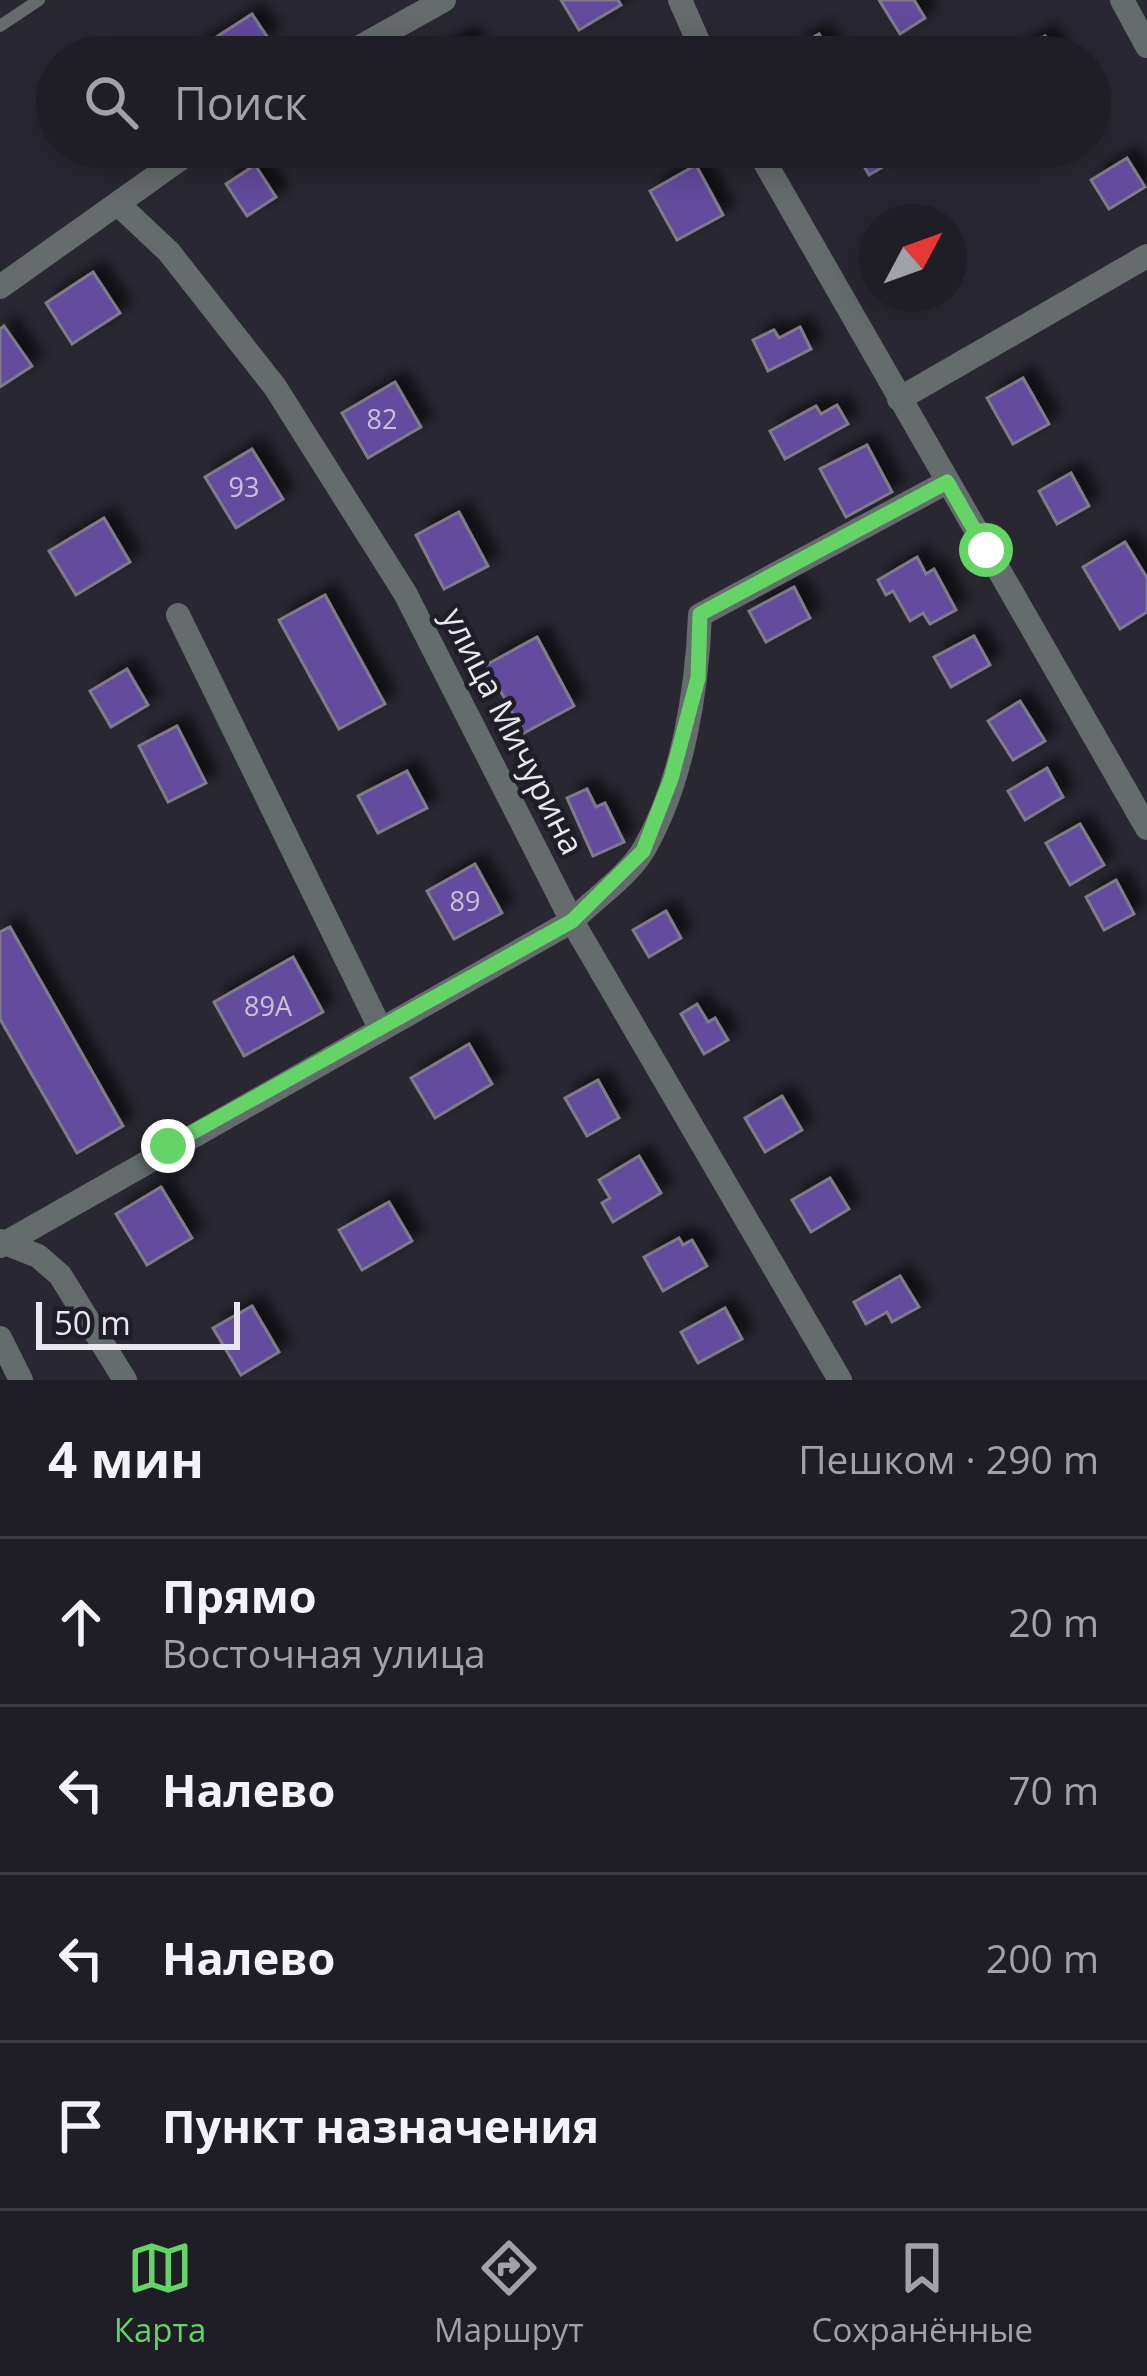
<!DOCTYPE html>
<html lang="ru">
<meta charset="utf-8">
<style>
body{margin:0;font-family:"Open Sans",sans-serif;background:#27262d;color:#f1f3f6}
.compass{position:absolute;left:859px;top:204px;width:108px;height:108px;border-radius:50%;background:#1f1d25;box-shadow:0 6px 30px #0003;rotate:49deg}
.scale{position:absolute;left:36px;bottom:30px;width:204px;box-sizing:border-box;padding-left:12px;border:6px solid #e9e8ef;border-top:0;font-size:33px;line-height:42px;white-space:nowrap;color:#e9e8ef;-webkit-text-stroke:9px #1f1d27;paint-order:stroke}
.stop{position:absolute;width:36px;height:36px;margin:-27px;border:9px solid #65d467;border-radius:50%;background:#fff}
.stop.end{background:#65d467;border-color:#fff;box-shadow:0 3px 12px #0008}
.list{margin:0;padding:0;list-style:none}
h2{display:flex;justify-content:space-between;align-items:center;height:156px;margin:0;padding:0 48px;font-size:51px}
h2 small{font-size:39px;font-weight:400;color:#a1a2a7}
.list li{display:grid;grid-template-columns:78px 1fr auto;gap:36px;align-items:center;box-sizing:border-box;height:168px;padding:0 48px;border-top:3px solid #3c3b42}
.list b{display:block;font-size:45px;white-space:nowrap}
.list p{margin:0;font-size:39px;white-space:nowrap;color:#a1a2a7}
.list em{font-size:39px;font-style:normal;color:#a1a2a7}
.icon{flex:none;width:66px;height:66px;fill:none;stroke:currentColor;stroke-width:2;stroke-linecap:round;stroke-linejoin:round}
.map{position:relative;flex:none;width:1147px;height:1380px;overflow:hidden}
.search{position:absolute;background:#1f1d25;box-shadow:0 6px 30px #0003;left:36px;right:36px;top:36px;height:132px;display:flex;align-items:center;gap:30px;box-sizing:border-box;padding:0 42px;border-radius:66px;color:#a1a2a7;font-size:45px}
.sheet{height:828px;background:#1f1d25}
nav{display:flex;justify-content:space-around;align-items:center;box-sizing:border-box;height:168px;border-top:3px solid #3c3b42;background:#1f1d25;font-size:33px;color:#a1a2a7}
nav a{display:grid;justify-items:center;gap:6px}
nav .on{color:#65d467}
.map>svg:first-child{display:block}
</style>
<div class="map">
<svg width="1147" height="1380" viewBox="0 0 1147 1380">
<defs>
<filter id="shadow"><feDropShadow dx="11" dy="-11" stdDeviation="6" flood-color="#0009"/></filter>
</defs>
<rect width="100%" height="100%" fill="#292731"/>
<g fill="#634b9d" stroke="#7e7c89" stroke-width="3" filter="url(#shadow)">
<polygon points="561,0 618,0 621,5 579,30"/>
<polygon points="879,0 914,0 925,18 900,34"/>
<polygon points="252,14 268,38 238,57 196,57 193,52"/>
<polygon points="819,34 832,57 798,57 793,49"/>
<polygon points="1045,36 1057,57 1007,57"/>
<polygon points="466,38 476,57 430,57"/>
<polygon points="853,147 901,147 905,154 869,175"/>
<polygon points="1127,158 1145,187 1109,209 1091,180"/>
<polygon points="255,165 276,197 247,216 226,184"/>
<polygon points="696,165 723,215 677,240 650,191"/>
<polygon points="93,272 120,313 72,344 46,303"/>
<polygon points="4,326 32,366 0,387 0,329"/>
<polygon points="800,327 811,349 768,371 753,340 774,330 779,338"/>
<polygon points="1023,378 1049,424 1013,444 987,398"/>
<polygon points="395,382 421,427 368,458 342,413"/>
<polygon points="837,405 848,424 785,459 770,431 816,406 821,414"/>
<polygon points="867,445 892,492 846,517 820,469"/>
<polygon points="252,449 283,499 236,528 205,477"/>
<polygon points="1071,473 1089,506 1057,524 1039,491"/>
<polygon points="459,512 488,566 444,589 416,535"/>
<polygon points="104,518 130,562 76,595 49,551"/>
<polygon points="1125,542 1147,578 1147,612 1120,629 1083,567"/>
<polygon points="917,557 926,574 934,569 956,610 930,624 923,613 910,621 893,591 886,595 878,580"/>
<polygon points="794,587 810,618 766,642 749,611"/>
<polygon points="325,595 385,704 339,729 279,620"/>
<polygon points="974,636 990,665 951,687 934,657"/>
<polygon points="537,637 574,706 524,733 486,665"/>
<polygon points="127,669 148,705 111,727 90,691"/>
<polygon points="1020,701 1045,741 1013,760 988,721"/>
<polygon points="177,726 206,783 168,802 139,746"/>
<polygon points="1047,768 1063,797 1025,820 1008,791"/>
<polygon points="407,771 427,808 378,833 358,796"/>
<polygon points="587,789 596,807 605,803 624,842 593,856 567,798"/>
<polygon points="1080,824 1104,865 1070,885 1046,843"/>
<polygon points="475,864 502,913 454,939 427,891"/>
<polygon points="1116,880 1134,914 1104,930 1086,897"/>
<polygon points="666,911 681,938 649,957 633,930"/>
<polygon points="10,927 123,1126 77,1153 0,1019 0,932"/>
<polygon points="293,957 323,1012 244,1056 214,1002"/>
<polygon points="697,1004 708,1022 715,1018 728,1040 704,1054 681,1014"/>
<polygon points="469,1044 492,1084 435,1118 411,1078"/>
<polygon points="598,1080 619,1118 587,1136 565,1098"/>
<polygon points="782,1096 802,1130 765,1152 745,1118"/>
<polygon points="639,1156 661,1193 613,1222 602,1203 610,1198 599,1180"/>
<polygon points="830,1178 849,1209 811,1232 792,1200"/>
<polygon points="161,1187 192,1238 147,1265 116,1214"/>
<polygon points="389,1202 412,1241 362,1270 339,1230"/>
<polygon points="679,1238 683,1245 692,1240 707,1266 663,1291 644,1257"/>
<polygon points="900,1276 919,1307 892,1322 887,1312 866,1324 854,1302"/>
<polygon points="252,1306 279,1352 241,1375 213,1328"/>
<polygon points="725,1308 742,1339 698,1363 681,1332"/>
</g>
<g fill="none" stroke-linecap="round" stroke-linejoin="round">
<polyline stroke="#656c6c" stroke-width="12" points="0,26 39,0"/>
<g stroke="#656c6c" stroke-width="24">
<polyline points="680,0 705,57"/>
<polyline points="1122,0 1147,46"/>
<polyline points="342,57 444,0"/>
<polyline points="756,147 1147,828"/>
<polyline points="119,205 169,252 275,387 405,593 572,921 840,1380"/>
<polyline points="0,287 197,147"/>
<polyline points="899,399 1147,256"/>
<polyline points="178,615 380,1028"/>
<polyline points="0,1241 38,1256 60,1275 125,1380"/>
<path d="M0 1246 572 921C594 899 629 875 644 849 683 781 697 691 700 615L947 482"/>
<polyline points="0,1338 21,1380"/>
</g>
</g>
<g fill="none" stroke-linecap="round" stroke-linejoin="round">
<polyline stroke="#65d467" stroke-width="15" points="168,1146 572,921 643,851 671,779 698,678 700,614 947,482 986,550"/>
</g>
<g text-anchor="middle" stroke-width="9" stroke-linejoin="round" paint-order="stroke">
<g font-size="27" fill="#c8c1da">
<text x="382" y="429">82</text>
<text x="244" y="497">93</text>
<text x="465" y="911">89</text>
<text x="268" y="1016">89А</text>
</g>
<g font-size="33" fill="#e9e8ef" stroke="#1f1d27">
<text transform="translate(513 731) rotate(63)" y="12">улица Мичурина</text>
</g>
</g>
</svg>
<svg class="compass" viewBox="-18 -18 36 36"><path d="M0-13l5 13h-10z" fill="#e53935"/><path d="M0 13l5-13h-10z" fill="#a1a2a7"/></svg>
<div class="scale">50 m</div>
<div class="stop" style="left:986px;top:550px"></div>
<div class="stop end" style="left:168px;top:1146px"></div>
<div class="search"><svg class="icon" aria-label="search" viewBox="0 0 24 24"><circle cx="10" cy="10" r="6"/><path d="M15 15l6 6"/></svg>Поиск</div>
</div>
<section class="sheet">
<h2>4 мин<small>Пешком · 290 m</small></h2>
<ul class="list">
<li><svg class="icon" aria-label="ahead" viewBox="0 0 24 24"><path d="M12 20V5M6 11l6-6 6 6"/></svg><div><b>Прямо</b><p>Восточная улица</p></div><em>20 m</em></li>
<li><svg class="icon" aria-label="left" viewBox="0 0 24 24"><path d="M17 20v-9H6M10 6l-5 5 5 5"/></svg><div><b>Налево</b></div><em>70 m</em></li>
<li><svg class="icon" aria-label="left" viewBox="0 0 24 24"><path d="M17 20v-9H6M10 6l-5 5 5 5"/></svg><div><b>Налево</b></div><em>200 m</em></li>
<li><svg class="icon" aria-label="arrive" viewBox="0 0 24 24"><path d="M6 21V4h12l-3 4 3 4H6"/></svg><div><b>Пункт назначения</b></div></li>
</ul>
</section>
<nav>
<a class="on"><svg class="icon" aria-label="map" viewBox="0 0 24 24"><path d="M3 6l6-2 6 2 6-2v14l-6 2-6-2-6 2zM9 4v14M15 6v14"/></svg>Карта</a>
<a><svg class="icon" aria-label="directions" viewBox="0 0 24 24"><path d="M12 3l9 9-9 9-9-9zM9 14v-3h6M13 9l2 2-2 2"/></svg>Маршрут</a>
<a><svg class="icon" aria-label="saved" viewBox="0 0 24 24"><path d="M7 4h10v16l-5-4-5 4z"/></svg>Сохранённые</a>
</nav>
